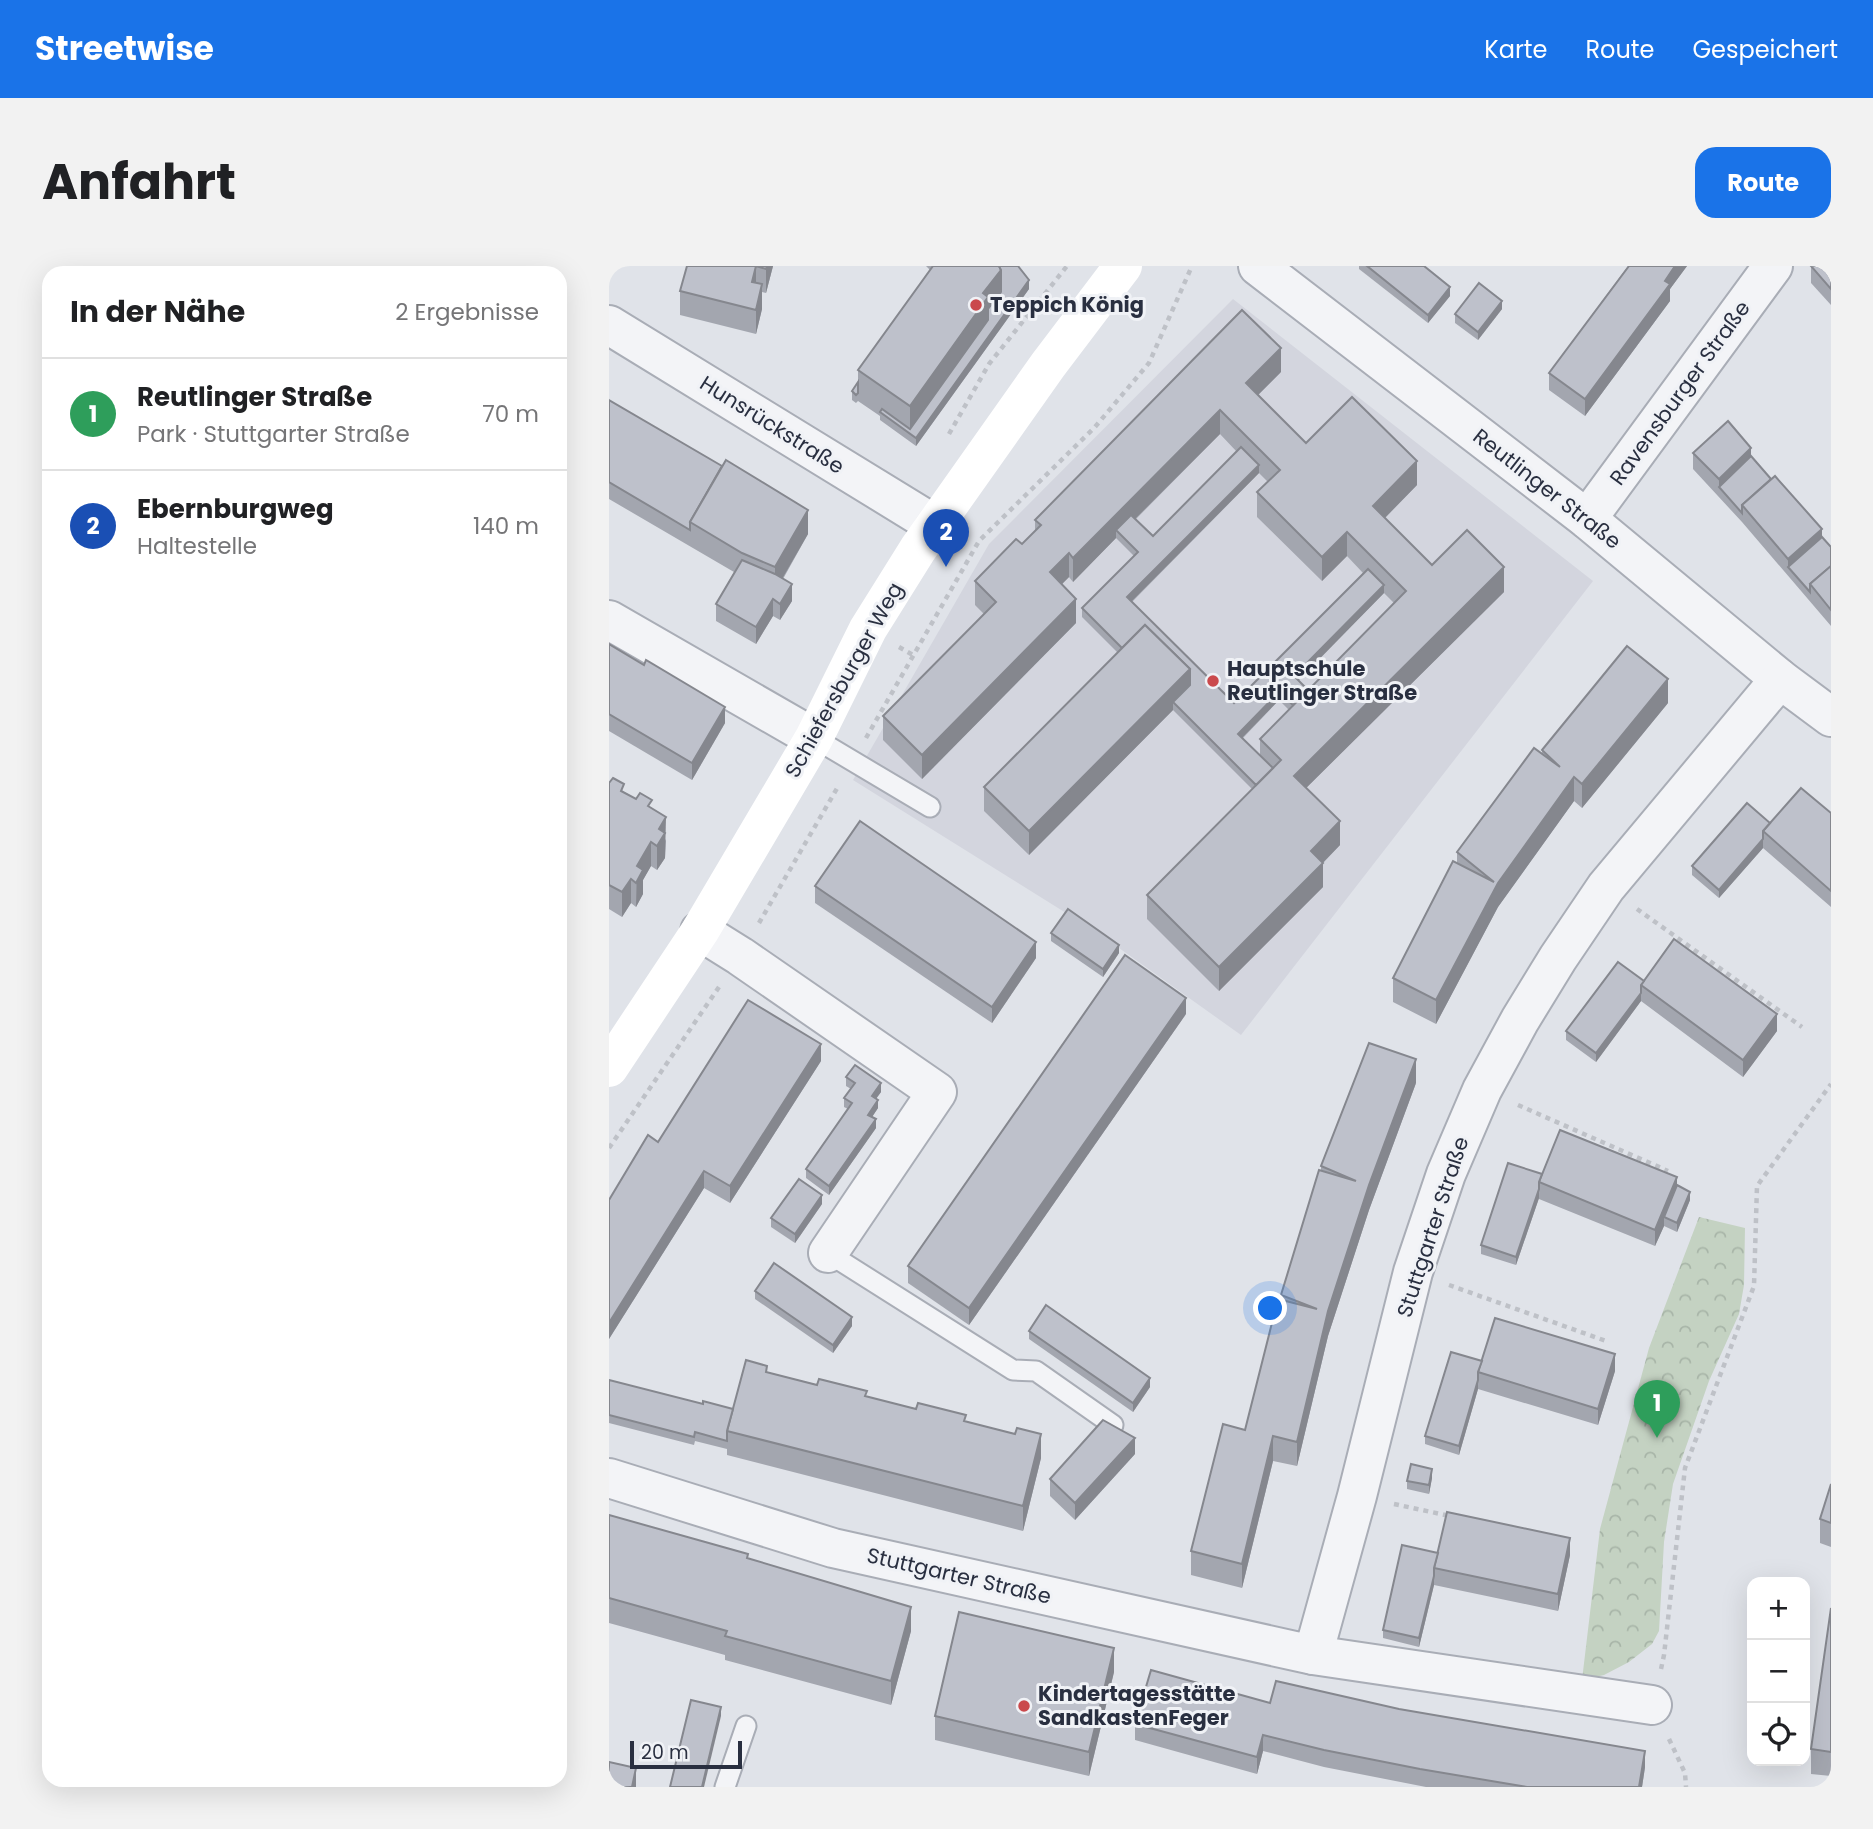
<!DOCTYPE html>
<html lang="de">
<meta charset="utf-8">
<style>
body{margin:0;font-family:Poppins,sans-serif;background:#f2f2f2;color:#202124}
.controls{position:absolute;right:21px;bottom:21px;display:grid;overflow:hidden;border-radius:14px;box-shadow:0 7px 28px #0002}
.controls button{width:63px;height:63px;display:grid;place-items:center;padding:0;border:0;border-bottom:2px solid #e0e0e0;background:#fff;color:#202124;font:35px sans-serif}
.scale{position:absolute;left:21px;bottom:18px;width:112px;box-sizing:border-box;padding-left:7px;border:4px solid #292f40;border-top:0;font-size:19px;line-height:24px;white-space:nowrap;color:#292f40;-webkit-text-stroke:5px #f0f2f6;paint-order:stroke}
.you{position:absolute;left:662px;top:1043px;width:24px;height:24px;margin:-18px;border:5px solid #fff;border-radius:50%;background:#1a73e8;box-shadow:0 0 0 10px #1a73e833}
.badge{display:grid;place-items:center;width:46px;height:46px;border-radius:50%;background:#1a73e8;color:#fff;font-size:23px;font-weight:700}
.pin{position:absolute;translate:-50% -58px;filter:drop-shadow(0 2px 4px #0008)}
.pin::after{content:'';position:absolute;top:37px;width:24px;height:21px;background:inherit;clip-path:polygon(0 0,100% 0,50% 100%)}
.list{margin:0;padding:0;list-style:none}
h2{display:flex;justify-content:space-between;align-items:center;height:91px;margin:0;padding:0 28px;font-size:30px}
h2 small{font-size:23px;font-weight:400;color:#757577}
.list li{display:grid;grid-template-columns:46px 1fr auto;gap:21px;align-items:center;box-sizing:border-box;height:112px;padding:0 28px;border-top:2px solid #e0e0e0}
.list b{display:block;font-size:26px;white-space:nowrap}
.list p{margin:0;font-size:23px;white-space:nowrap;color:#757577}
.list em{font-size:23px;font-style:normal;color:#757577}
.icon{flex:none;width:38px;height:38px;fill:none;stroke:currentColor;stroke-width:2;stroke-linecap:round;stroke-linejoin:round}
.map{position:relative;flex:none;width:1222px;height:1521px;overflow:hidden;border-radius:21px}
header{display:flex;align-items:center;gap:42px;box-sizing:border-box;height:98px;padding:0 35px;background:#1a73e8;color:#fff}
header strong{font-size:33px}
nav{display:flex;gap:38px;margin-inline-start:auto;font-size:24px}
.intro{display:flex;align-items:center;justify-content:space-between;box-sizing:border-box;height:168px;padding:0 42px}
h1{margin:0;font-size:49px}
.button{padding:18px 32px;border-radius:21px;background:#1a73e8;color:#fff;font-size:24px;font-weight:700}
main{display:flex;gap:42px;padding:0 42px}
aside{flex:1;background:#fff;border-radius:21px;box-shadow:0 7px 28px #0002}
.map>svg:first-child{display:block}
</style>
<header>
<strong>Streetwise</strong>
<nav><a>Karte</a><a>Route</a><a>Gespeichert</a></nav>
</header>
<div class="intro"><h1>Anfahrt</h1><a class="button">Route</a></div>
<main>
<aside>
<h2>In der Nähe<small>2 Ergebnisse</small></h2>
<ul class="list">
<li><span class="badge" style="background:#2e9e5b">1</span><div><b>Reutlinger Straße</b><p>Park · Stuttgarter Straße</p></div><em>70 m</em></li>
<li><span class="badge" style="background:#1a4fb4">2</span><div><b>Ebernburgweg</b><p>Haltestelle</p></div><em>140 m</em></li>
</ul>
</aside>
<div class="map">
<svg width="1222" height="1521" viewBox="0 0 1222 1521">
<defs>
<pattern id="park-crowns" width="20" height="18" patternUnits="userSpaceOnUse" patternTransform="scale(1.75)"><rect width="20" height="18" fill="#c4d2c2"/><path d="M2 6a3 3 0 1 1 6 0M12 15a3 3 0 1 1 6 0" fill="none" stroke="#a8b5a8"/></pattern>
</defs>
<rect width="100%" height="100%" fill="#e0e3e9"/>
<polygon fill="#d3d5de" points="624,33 984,315 632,769 489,667 244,514 380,278"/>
<polygon fill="url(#park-crowns)" points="1090,951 1136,962 1135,1019 1130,1048 1100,1115 1064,1218 1055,1276 1050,1365 1043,1378 1020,1396 995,1409 973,1414 991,1263 1040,1082"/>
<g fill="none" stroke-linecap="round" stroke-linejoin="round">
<defs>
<g id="lane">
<polyline points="205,472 321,541"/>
<polyline points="219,987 404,1104 427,1105 504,1159"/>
<polyline points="116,1521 137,1460"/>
</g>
<g id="street">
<polyline points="649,0 978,253 1171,413 1222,451"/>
<polyline points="0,59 326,259"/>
<polyline points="978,253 1164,0"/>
<polyline points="0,354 205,472"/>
<polyline points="91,665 131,690 328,826 219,987"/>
<polyline points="0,1212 224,1282 704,1389 748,1230 804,1006 837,908 873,824 911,754 949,692 997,621 1171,413"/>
<polyline points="704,1389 1043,1439"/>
</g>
</defs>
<use href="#lane" stroke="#a9adb6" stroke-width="23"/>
<use href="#street" stroke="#a9adb6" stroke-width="42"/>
<g stroke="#bec1c7" stroke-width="4.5" stroke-dasharray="5 5" stroke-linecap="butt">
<polyline points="340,168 380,98 458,0"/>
<polyline points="290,381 304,389"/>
<polyline points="257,472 370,275 486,161 540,97 583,0"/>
<polyline points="1028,643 1193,761"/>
<polyline points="150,657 230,519"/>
<polyline points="909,839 1059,905"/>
<polyline points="0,882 110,721"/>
<polyline points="840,1019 997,1075"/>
<polyline points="785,1238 841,1250"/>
<polyline points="1052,1403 1055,1389 1076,1202 1145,1020 1148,920 1222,818"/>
<polyline points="1060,1473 1076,1507 1077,1521"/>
</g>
<use href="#lane" stroke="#f3f4f7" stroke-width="19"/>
<use href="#street" stroke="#f3f4f7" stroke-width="38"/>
<polyline stroke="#fff" stroke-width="38" points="0,802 91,665 205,472 259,363 309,283 439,99 514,0"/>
</g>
<g fill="#a3a6af" fill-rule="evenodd">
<polygon points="78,0 164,0 157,27 153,26 153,43 147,68 71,49 71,25"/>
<polygon points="317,0 409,0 420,23 307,180 271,154 271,150 249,135 247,137 243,134 243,125 249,116 249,104 321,4"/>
<polygon points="750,0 815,0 841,30 819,57 750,3"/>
<polygon points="1019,0 1078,0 1061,23 1061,35 976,150 940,124 940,107"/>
<polygon points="1202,0 1222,0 1222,39 1202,17"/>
<polygon points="893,43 869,74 846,57 846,48"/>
<path d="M672 106 649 129 697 177 808 219 776 252 823 299 895 326 697 522 731 579 714 597V621L610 725 538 653V629L643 523 564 444 420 589 375 545V521L509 387 473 351V342L525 290 507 272 464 316 460 311 453 318 467 357 313 513 274 474V450L375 348 366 339V315L413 278 426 265V254ZM611 168 628 186 544 270 527 253ZM650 207 659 216 648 226V251L713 315 738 290 754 307 625 437 523 336ZM775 327 785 337 699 424 689 414ZM670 434 680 444 651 473V489L634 472Z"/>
<polygon points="0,134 199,268 174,313 183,335 171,354 164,350 147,378 107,355 107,338 125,306 0,233"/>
<polygon points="1084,187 1142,190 1222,281 1222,360 1133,256 1084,203"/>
<polygon points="0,378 116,457 83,514 0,465"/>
<polygon points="1059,437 973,542 965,535 889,641 827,758 784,736 784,712 848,597 848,586 933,488 933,484"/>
<polygon points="0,517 43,542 57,575 56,592 48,604 42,600 34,614 34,628 27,641 22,637 13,651 0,643"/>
<polygon points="1222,547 1222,641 1154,582 1110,632 1083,609 1083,600 1161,557"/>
<polygon points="206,620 427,692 383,757 206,637"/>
<polygon points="442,667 510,687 494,711 442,675"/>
<polygon points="1035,715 1168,765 1134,811 1032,735 987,796 957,774 957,765"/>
<polygon points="577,748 360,1059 299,1017 299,1000"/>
<polygon points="212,795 121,937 95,922 0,1073 0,934 49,876"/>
<polygon points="237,811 272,826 267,833 269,842 263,851 267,862 220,929 197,912 197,903 239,843 235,841 235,832 242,823 237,820"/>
<polygon points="807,817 760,944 719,1070 688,1200 664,1195 633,1322 582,1309 582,1285 636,1164 672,1034 672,1029 712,904 712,900"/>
<polygon points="933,908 1068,919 1081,934 1068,966 1055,960 1046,980 930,933 930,932 907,999 872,988 872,979"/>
<polygon points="213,938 186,977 162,961 162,952"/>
<polygon points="146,1025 243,1060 224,1087 146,1033"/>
<polygon points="420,1065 541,1121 524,1146 420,1073"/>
<polygon points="873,1095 1006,1105 989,1159 869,1123 850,1189 816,1178 816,1170"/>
<polygon points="158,1106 357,1156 432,1192 414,1265 118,1189 118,1183 86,1175 85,1179 0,1157 0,1114 94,1138 124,1143"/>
<polygon points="526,1188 466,1254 441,1230 441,1213"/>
<polygon points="823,1212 820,1228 798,1223 798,1215"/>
<polygon points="1222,1218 1222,1281 1211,1277 1211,1253"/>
<polygon points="0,1249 139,1293 302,1365 282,1439 116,1394 116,1389 0,1357"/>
<polygon points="829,1287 961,1289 949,1345 825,1319 810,1381 774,1372 774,1364"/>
<polygon points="1222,1342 1222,1510 1202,1508 1202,1483"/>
<polygon points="505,1406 480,1510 326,1474 326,1450"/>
<polygon points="661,1437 1036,1501 1033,1521 817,1521 715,1501 654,1485 648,1508 526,1474 526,1458"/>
</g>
<g fill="#85878e">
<polygon points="147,0 147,24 143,16"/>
<polygon points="158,0 164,0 157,27 157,3"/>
<polygon points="1066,0 1078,0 1061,23 1061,35 976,150 976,133"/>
<polygon points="392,4 392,35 301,168 301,140 374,27"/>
<polygon points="420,14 420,23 307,180 307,172"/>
<polygon points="153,18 153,43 147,68 147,44"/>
<polygon points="841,21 841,30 819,57 819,49"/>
<polygon points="893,35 893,43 869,74 869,66"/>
<polygon points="672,82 672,106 637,141 637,117"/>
<polygon points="611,144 611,168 511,268 507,264 507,272 464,316 464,292"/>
<polygon points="1142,182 1142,199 1110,221 1110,213"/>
<polygon points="808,195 808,219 764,264 764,240"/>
<polygon points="650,199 650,207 518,340 518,331"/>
<polygon points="199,244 199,268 166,325 166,301"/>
<polygon points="1213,263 1213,279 1179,301 1179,293"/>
<polygon points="738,266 738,290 713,315 713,291"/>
<polygon points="460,287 460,311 441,330 441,306"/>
<polygon points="895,301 895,326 685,534 685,510"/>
<polygon points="183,318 183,335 171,354 171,338"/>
<polygon points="775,319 775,327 685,419 685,410"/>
<polygon points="164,333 164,350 147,378 147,361"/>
<polygon points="467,333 467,357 313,513 313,489"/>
<polygon points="581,403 581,427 564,436 564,444 420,589 420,565"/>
<polygon points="1059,413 1059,437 973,542 973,518"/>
<polygon points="670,426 670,434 629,476 629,468"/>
<polygon points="116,441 116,457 83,514 83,497"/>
<polygon points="965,511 965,535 889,641 827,758 827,734 889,617"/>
<polygon points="57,551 56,592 48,604 48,580 50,563"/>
<polygon points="731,555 731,579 702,609 702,585"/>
<polygon points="1154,573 1154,582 1110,632 1110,624"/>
<polygon points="42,576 42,600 34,614 34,628 27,641 28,600"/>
<polygon points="714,597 714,621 610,725 610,701"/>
<polygon points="22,613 22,637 13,651 13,626"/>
<polygon points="427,676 427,692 383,757 383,741"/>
<polygon points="510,679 510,687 494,711 494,703"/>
<polygon points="1032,727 1032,735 987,796 987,787"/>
<polygon points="577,732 577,748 360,1059 360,1042"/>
<polygon points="1168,748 1168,765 1134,811 1134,794"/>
<polygon points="212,778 212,795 121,937 121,920"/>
<polygon points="807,793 807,817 760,944 719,1070 688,1200 688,1176 719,1045 760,919"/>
<polygon points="272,817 272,826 263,838 263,830"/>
<polygon points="269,834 269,842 259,857 259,849"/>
<polygon points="267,853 267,862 220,929 220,920"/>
<polygon points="95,905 95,922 0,1073 0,1057"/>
<polygon points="1068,911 1068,928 1055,951 1055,960 1046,980 1046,964"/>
<polygon points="930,923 930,932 907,999 907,991"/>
<polygon points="1081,926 1081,934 1068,966 1068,957"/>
<polygon points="213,929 213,938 186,977 186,968"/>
<polygon points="243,1051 243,1060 224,1087 224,1079"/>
<polygon points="1006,1088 1006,1105 989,1159 989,1143"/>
<polygon points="541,1112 541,1121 524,1146 524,1137"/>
<polygon points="869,1114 869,1123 850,1189 850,1180"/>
<polygon points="432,1168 432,1192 414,1265 414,1240"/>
<polygon points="664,1170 664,1195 633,1322 633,1298"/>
<polygon points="526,1172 526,1188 466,1254 466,1237"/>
<polygon points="823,1203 823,1212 820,1228 820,1219"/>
<polygon points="961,1272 961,1289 949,1345 949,1328"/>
<polygon points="825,1310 825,1319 810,1381 810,1372"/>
<polygon points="302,1341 302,1365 282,1439 282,1415"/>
<polygon points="505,1382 505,1406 480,1510 480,1486"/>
<polygon points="112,1441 112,1450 95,1521 93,1521"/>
<polygon points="654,1469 654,1485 648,1508 648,1491"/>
<polygon points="1036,1485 1036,1501 1033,1521 1030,1521"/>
<polygon points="27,1502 27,1521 23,1521"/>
</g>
<g fill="#bec1cb" stroke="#85878e" stroke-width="2">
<polygon points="78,0 158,0 157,3 147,0 143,16 153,18 147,44 71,25"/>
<polygon points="324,0 390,0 392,4 374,27 379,31 301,140 249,104"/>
<polygon points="390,0 409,0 420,14 307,172 271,146 273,143 301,163 379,54 379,43 392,26 392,4"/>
<polygon points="758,0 815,0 841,21 819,49"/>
<polygon points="1020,0 1066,0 1056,15 1061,18 976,133 940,107"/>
<polygon points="1202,0 1222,0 1222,23"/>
<polygon points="870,17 893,35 869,66 846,48"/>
<polygon points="633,44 672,82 637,117 697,177 743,131 808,195 764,240 823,299 858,264 895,301 685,510 731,555 702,585 714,597 610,701 538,629 672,494 651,473 797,325 738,266 713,291 648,226 671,204 611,144 464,292 460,287 441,306 467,333 313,489 274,450 387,336 366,315 407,273 413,278 432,259 426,254"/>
<polygon points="249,116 249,127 247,129 243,125"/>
<polygon points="0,134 113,200 81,256 81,264 0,216"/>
<polygon points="1119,155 1142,182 1110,213 1084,187"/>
<polygon points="632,181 650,199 518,331 625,437 759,303 775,319 685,410 699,424 684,439 670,426 629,468 664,502 647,519 564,436 581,419 581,403 536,359 513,382 473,342 529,286 507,264 522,249 544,270"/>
<polygon points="1142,190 1162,213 1133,239 1133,247 1110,221"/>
<polygon points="117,194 199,244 166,301 133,287 81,256"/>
<polygon points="1166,210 1213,263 1179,293 1133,239"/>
<polygon points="1213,271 1222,281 1222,300 1201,318 1201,326 1179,301"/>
<polygon points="133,294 166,308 183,318 171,338 164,333 147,361 107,338"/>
<polygon points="1222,300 1222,344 1201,318"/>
<polygon points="536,359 581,403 420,565 375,521"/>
<polygon points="0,378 35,399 37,394 116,441 83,497 0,448"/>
<polygon points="1018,380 1059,413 973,518 965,511 889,617 827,734 784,712 844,595 885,616 848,586 925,482 951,501 933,484"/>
<polygon points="4,512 15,518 12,525 27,533 31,527 43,534 39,540 57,551 50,563 56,567 48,580 42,576 28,600 34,604 27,617 22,613 13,626 0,619 0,517"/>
<polygon points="1192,522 1222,547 1222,625 1154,565"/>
<polygon points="1138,537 1161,557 1154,565 1154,573 1110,624 1083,600"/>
<polygon points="251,555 427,676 383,741 206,620"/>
<polygon points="459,643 510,679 494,703 442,667"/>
<polygon points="1065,673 1168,748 1134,794 1032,719"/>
<polygon points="516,689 577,732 360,1042 299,1000"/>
<polygon points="1009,696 1035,715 1032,719 1032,727 987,787 957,765"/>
<polygon points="139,734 212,778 121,920 95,905 0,1057 0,934 39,869 49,876"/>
<polygon points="760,777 807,793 760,919 719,1045 688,1176 664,1170 633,1298 582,1285 614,1158 636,1164 669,1033 708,1043 672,1029 710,904 747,915 712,900"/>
<polygon points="246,799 272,817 263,830 269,834 259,849 267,853 220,920 197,903 243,837 235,832 246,817 237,811"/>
<polygon points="951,864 1068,911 1046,964 930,916"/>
<polygon points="899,897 933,908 930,916 930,923 907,991 872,979"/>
<polygon points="190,913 213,929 186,968 162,952"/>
<polygon points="1068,919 1081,926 1068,957 1055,951"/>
<polygon points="165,997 243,1051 224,1079 146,1025"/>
<polygon points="437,1039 541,1112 524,1137 420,1065"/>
<polygon points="886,1052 1006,1088 989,1143 869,1106"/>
<polygon points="842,1086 873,1095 869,1106 869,1114 850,1180 816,1170"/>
<polygon points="137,1094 158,1100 157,1106 208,1119 210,1113 258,1125 256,1130 307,1143 309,1137 357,1149 355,1155 406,1168 408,1162 432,1168 414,1240 118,1165"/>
<polygon points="0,1114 94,1138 94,1135 124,1143 118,1165 118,1175 86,1166 85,1171 0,1149"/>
<polygon points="494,1154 526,1172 466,1237 441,1213"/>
<polygon points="802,1198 823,1203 820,1219 798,1215"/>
<polygon points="1222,1218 1222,1257 1211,1253"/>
<polygon points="838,1246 961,1272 949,1328 825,1302"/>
<polygon points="0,1249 139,1288 138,1292 302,1341 282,1415 116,1370 118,1365 0,1332"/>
<polygon points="793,1279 829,1287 825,1302 825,1310 810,1372 774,1364"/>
<polygon points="1222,1342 1222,1486 1202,1483"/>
<polygon points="350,1346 505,1382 480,1486 326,1450"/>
<polygon points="542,1404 661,1437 667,1415 790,1443 1036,1485 1030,1521 918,1521 811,1503 715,1484 654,1469 648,1491 526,1458"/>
<polygon points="82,1434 112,1441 93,1521 61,1521"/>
<polygon points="0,1496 27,1502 23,1521 0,1521"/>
</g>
<g fill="#ca494c" stroke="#f0f2f6" stroke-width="2.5">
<circle cx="367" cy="39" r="7"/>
<circle cx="604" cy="415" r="7"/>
<circle cx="415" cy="1440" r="7"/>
</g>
<g text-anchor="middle" stroke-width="6" stroke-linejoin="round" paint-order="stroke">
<g font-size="21" font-weight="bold" fill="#292f40" stroke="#f0f2f6" text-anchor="start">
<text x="381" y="46">Teppich König</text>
<text x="618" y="410">Hauptschule<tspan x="618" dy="24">Reutlinger Straße</tspan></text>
<text x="429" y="1435">Kindertagesstätte<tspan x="429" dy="24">SandkastenFeger</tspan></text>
</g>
<g font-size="21" fill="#292f40" stroke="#f0f2f6">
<text transform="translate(1071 127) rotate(-54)" y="7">Ravensburger Straße</text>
<text transform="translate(163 159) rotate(32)" y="7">Hunsrückstraße</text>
<text transform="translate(938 223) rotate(38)" y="7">Reutlinger Straße</text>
<text transform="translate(235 414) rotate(-61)" y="7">Schiefersburger Weg</text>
<text transform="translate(824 961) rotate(-72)" y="7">Stuttgarter Straße</text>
<text transform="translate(350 1310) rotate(13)" y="7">Stuttgarter Straße</text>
</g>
</g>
</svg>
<div class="controls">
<button>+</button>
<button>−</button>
<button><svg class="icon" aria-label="locate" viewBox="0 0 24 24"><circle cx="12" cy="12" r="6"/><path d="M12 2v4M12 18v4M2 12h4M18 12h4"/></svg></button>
</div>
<div class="scale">20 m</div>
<div class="you"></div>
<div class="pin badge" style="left:1048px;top:1172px;background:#2e9e5b">1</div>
<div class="pin badge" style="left:337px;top:301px;background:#1a4fb4">2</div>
</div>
</main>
